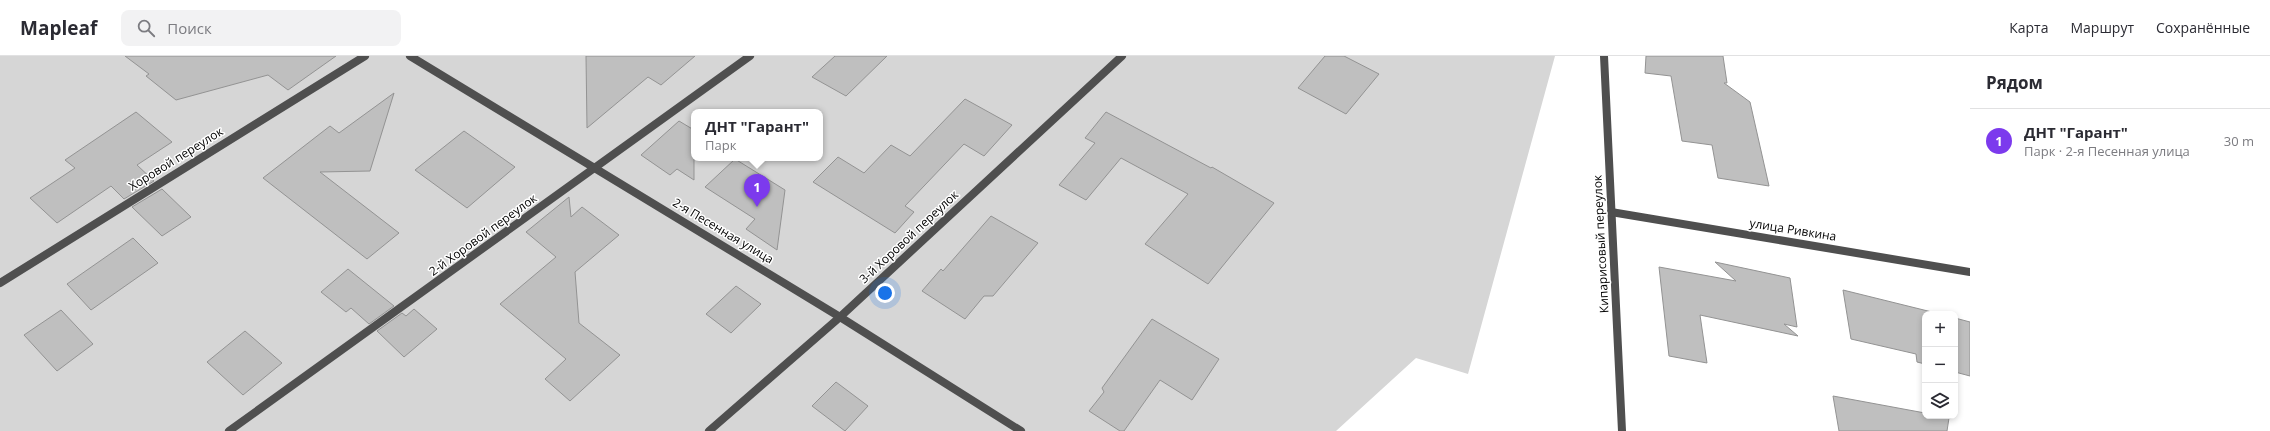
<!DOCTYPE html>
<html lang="ru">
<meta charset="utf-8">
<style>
body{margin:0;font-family:"Open Sans",sans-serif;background:#f2f2f3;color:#2b2b33}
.controls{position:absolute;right:12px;bottom:12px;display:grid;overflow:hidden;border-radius:8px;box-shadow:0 2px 6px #0003}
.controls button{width:36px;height:36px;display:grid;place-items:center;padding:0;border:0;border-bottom:1px solid #e1e1e2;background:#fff;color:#2b2b33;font:20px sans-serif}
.you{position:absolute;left:885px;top:237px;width:14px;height:14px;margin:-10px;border:3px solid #fff;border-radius:50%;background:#1a73e8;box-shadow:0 0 0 6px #1a73e833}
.badge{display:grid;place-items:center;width:26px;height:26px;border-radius:50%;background:#7c3aed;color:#fff;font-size:13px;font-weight:700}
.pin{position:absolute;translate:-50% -33px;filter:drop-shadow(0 1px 2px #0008)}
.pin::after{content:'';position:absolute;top:21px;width:14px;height:12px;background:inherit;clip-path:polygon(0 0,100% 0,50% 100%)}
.popup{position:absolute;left:691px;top:53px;width:132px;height:52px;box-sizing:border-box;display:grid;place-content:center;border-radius:8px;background:#fff;filter:drop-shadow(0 1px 3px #0005);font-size:13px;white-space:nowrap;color:#7c7c81}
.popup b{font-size:15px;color:#2b2b33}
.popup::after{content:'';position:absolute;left:50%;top:100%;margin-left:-8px;border:8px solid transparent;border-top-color:#fff}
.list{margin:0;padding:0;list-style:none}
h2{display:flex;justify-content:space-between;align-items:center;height:52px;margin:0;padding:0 16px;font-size:17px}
h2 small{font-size:13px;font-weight:400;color:#7c7c81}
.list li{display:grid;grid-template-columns:26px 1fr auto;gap:12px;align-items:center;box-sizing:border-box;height:64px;padding:0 16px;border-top:1px solid #e1e1e2}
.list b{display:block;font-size:15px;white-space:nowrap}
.list p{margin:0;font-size:13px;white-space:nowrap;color:#7c7c81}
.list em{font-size:13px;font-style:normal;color:#7c7c81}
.icon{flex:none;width:22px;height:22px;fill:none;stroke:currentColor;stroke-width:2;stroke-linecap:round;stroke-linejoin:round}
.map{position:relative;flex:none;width:1970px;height:375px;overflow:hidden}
header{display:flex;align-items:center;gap:24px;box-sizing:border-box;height:56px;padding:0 20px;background:#fff;border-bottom:1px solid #e1e1e2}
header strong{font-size:19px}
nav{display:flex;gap:22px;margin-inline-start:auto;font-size:14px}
.search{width:280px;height:36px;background:#f2f2f3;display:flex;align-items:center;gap:10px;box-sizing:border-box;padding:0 14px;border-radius:8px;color:#7c7c81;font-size:15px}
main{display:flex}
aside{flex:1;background:#fff}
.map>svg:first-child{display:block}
</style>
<header>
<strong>Mapleaf</strong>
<div class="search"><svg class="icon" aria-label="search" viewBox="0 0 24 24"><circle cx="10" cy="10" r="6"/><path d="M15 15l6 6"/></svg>Поиск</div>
<nav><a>Карта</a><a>Маршрут</a><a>Сохранённые</a></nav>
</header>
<main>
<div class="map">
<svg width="1970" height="375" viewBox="0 0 1970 375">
<rect width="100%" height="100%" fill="#fff"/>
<path fill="#d6d6d6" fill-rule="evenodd" d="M0 0H1555L1468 318 1416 302 1336 375H0ZM694 56H820V102H694Z"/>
<g fill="#bfbfbf" stroke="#939393">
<polygon points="125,0 336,0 288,34 268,19 176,44 146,20 149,18"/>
<polygon points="586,0 695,0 661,29 648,21 587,72"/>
<polygon points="835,0 887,0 846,40 812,21"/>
<polygon points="1325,0 1344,0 1379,18 1346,58 1298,32"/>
<polygon points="1646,0 1723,0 1727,27 1724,27 1750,46 1769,130 1718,122 1712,89 1682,85 1671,20 1645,17"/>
<polygon points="394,37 370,115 320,116 399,177 367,203 263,122 330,70 339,77"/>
<polygon points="965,43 1012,69 984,100 964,88 905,150 914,156 895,177 813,126 838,101 864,117 891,89 910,100"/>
<polygon points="136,56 172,86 137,109 154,125 124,143 111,130 57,167 30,142 75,112 65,104"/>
<polygon points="1106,56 1211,112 1212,111 1274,147 1208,228 1145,188 1188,138 1121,102 1086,144 1059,129 1095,87 1085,82"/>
<polygon points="679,65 694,74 694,124 677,113 670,119 641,99"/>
<polygon points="464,75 515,111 467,152 415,114"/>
<polygon points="735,103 785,134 777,194 746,173 755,163 705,131"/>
<polygon points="162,133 191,161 162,180 132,151"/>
<polygon points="569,141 571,161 582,151 619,179 575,216 579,267 620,299 570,345 545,323 566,303 500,248 556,201 526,176"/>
<polygon points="991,160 1038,187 993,240 984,240 965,263 922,235 941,213 943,215"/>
<polygon points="133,182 158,207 91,254 67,228"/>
<polygon points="1715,206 1790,222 1797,271 1784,268 1798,280 1700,259 1707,307 1669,300 1659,211 1736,225"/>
<polygon points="348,213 394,250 369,268 351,252 346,256 321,236"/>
<polygon points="736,230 761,248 731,277 706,258"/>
<polygon points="1843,234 1940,258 1925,258 1925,308 1917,306 1916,298 1851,283"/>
<polygon points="414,253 437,273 404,301 377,275 402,257 406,260"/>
<polygon points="61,254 93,288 57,315 24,279"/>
<polygon points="1955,262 1970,266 1970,320 1955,316"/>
<polygon points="1152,263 1219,303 1192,344 1160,324 1124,375 1120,375 1089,355 1104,336 1102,332"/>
<polygon points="245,275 282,307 243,339 207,306"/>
<polygon points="836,326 868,350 845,375 812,350"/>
<polygon points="1833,340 1925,357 1925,360 1949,362 1947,375 1839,375"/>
</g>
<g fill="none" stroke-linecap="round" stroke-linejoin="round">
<g stroke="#4f4f4f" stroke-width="8">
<polyline points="410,0 840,261 1021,375"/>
<polyline points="1604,0 1622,375"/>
<polyline points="1611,156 1970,216"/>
<polyline points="0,227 365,0"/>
<polyline points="229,375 750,0"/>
<polyline points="709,375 840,261 1122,0"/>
</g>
</g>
<g text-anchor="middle" stroke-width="3" stroke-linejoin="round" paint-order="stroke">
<g font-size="12" fill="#000" stroke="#fff">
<text transform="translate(176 103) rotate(-32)" y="4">Хоровой переулок</text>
<text transform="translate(1793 174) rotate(9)" y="4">улица Ривкина</text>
<text transform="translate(723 175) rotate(31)" y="4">2-я Песенная улица</text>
<text transform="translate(483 179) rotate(-36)" y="4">2-й Хоровой переулок</text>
<text transform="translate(909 181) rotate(-43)" y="4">3-й Хоровой переулок</text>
<text transform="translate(1601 188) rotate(-93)" y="4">Кипарисовый переулок</text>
</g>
</g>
</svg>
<div class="controls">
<button>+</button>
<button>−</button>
<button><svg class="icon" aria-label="layers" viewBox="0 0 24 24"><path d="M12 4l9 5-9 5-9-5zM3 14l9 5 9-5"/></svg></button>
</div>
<div class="you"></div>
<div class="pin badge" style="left:757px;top:151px">1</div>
<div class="popup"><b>ДНТ &quot;Гарант&quot;</b>Парк</div>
</div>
<aside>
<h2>Рядом<small></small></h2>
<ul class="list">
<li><span class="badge">1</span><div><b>ДНТ &quot;Гарант&quot;</b><p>Парк · 2-я Песенная улица</p></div><em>30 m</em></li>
</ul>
</aside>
</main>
